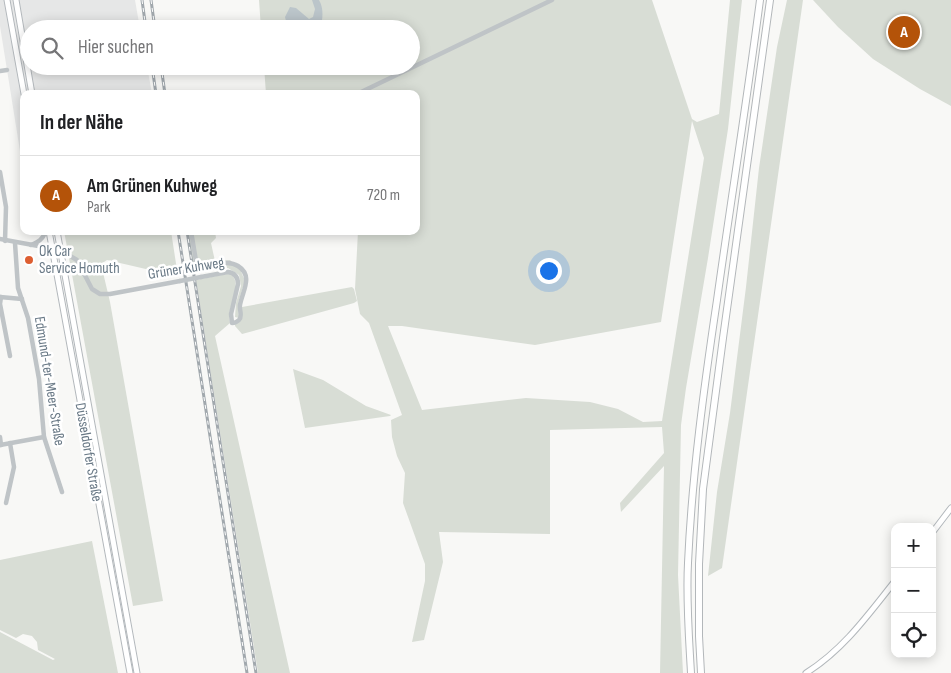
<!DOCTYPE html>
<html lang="de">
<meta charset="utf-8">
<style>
body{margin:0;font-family:"Sofia Sans Condensed",sans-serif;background:#f2f2f2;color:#202124}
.controls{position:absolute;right:15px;bottom:15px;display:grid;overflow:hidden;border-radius:10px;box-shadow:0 2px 12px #0003}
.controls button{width:45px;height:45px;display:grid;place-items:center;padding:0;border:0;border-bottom:1px solid #e0e0e0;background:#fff;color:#202124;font:25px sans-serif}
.you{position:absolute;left:548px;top:270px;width:18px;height:18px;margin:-12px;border:4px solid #fff;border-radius:50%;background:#1a73e8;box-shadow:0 0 0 8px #1a73e833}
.badge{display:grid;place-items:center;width:32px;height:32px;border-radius:50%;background:#b45309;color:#fff;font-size:16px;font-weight:700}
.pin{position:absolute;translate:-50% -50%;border:2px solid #fff;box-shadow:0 1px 5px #0006}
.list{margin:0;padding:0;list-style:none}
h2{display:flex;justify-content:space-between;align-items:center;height:65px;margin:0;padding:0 20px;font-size:21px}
h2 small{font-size:16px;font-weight:400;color:#757577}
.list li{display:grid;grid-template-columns:32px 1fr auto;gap:15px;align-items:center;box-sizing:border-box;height:80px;padding:0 20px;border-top:1px solid #e0e0e0}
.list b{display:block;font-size:19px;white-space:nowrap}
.list p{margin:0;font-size:16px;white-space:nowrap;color:#757577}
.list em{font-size:16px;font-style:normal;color:#757577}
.icon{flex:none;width:28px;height:28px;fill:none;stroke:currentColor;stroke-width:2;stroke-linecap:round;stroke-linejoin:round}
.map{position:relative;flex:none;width:951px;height:673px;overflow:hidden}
.search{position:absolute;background:#fff;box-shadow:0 2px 12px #0003;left:20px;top:20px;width:400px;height:55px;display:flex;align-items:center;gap:12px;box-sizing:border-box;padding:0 18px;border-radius:28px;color:#757577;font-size:19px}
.panel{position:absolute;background:#fff;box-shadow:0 2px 12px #0003;left:20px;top:90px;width:400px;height:145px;border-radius:10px}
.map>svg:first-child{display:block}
</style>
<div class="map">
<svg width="951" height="673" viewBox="0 0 951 673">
<rect width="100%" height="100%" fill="#f8f8f6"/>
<polygon fill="#e6e7e7" points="0,0 135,0 140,29 29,29 29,66 147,66 152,94 24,94 24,170 23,170 0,26"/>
<g fill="#d8ddd5" fill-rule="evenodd">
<path d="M259 0H652L692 119 697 122 719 114 730 0H742L728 129 708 258 686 388 681 425 678 575 683 673H660L664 466 621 512 620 503 664 453 662 427 550 430V534L439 532 443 562 424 640 412 642 425 581V564L403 503 405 473 397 456 392 437 391 420 402 415 369 323 360 314 355 289 358 231H416V94H266L264 66H411V29H261ZM692 121 704 158 662 421 643 422 618 409 590 402 526 398 422 410 388 326H402L535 345 661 322Z"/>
<polygon points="787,0 803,0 722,568 708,576 717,492 730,413 746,287 759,168 777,47"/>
<polygon points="813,0 951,0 951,106 920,89 873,59 838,27"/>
<polygon points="64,231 171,231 177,270 163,273 107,260 101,264 110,302 163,601 133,606"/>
<polygon points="187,231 215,231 216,238 211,243 215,261 230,260 240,269 245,281 238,303 239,318 235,317 236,303 241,286 239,275 228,268 194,273"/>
<path d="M227 274H232C241 287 231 302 229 315 229 316 230 323 230 323L215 336 290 673H258L196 280Z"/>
<polygon points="352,287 354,289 357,301 354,303 242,334 235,326 235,324 239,322 242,307"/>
<polygon points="293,369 323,380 366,406 391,415 390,416 305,428"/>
<polygon points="92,541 118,673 0,673 0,632 53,660 55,659 38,650 37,642 32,636 23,634 16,638 0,630 0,560"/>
</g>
<path fill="#bbc5ca" d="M312 0H319C324 8 323 20 320 29H288L285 17 290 7 296 8 309 19 313 17 315 9Z"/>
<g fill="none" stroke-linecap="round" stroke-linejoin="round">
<defs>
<g id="major">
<polyline points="7,0 24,94"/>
<polyline points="16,0 32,94"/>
<polyline points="49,231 130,673"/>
<polyline points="57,231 137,673"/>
<polyline points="932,533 951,508"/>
<path d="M806 673C843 650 868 615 895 581"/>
</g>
<g id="highway">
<path d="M691 673C689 637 686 600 688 563 692 475 704 387 717 300 731 200 747 100 760 0"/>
<polyline points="701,673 699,636 699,564 703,489 723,338 770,0"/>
</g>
</defs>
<use href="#major" stroke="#b3b8bc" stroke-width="7"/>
<use href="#highway" stroke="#b3b7ba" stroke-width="8"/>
<g stroke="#bfc4c7" stroke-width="4.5">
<polyline points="0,71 7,70"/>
<polyline points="357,94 552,0"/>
<polyline points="0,172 6,207 5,241"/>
<path d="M191 231 196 261 200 265C212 267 227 259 238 266 254 276 242 292 240 305 239 310 243 316 239 320 237 322 234 323 232 323L231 314 238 284C238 277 235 273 228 272L201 277"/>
<polyline points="0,239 60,250 77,260 92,289 100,294 110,294 180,281"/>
<polyline points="15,243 18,288 28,318 39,379 44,437 62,492"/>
<path d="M31 245C38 242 44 239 45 231"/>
<polyline points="0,297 22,299"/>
<polyline points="1,297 0,304 10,356"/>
<polyline points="0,437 1,445"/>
<polyline points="0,445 44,437"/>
<polyline points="6,503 14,467 10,443"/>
</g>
<use href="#major" stroke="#fff" stroke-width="5"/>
<use href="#highway" stroke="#fff" stroke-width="6"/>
<defs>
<g id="rail">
<polyline points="142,0 146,29"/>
<polyline points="151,0 155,29"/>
<polyline points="152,66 156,94"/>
<polyline points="161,66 165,94"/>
<polyline points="178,231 247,673"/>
<polyline points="187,231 256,673"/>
</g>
</defs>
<use href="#rail" stroke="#a1a8ad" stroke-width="3"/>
<use href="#rail" stroke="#fff" stroke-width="1" stroke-dasharray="4" stroke-linecap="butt"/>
<polyline stroke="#bfc4c7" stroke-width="4.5" points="180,281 201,277"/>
</g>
<circle fill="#dd5e31" stroke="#fff" stroke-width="2" cx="29" cy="260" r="5"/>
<g text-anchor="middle" stroke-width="5" stroke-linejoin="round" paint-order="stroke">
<g font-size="15" fill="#687885" stroke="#fff" text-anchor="start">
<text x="39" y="256">Ok Car<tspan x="39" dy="17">Service Homuth</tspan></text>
</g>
<g font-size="15" fill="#687885" stroke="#fff">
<text transform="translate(186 268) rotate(-9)" y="5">Grüner Kuhweg</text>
<text transform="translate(50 381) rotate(81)" y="5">Edmund-ter-Meer-Straße</text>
<text transform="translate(89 452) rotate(80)" y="5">Düsseldorfer Straße</text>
</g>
</g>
</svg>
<div class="controls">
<button>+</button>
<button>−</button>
<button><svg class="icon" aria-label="locate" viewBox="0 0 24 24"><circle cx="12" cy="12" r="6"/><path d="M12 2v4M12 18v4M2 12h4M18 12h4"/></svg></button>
</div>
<div class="you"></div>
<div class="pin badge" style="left:904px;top:32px">A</div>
<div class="search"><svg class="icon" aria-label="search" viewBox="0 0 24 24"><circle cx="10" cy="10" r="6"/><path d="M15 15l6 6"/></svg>Hier suchen</div>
<section class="panel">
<h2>In der Nähe<small></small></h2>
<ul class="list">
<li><span class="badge">A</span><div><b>Am Grünen Kuhweg</b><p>Park</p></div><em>720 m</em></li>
</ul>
</section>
</div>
